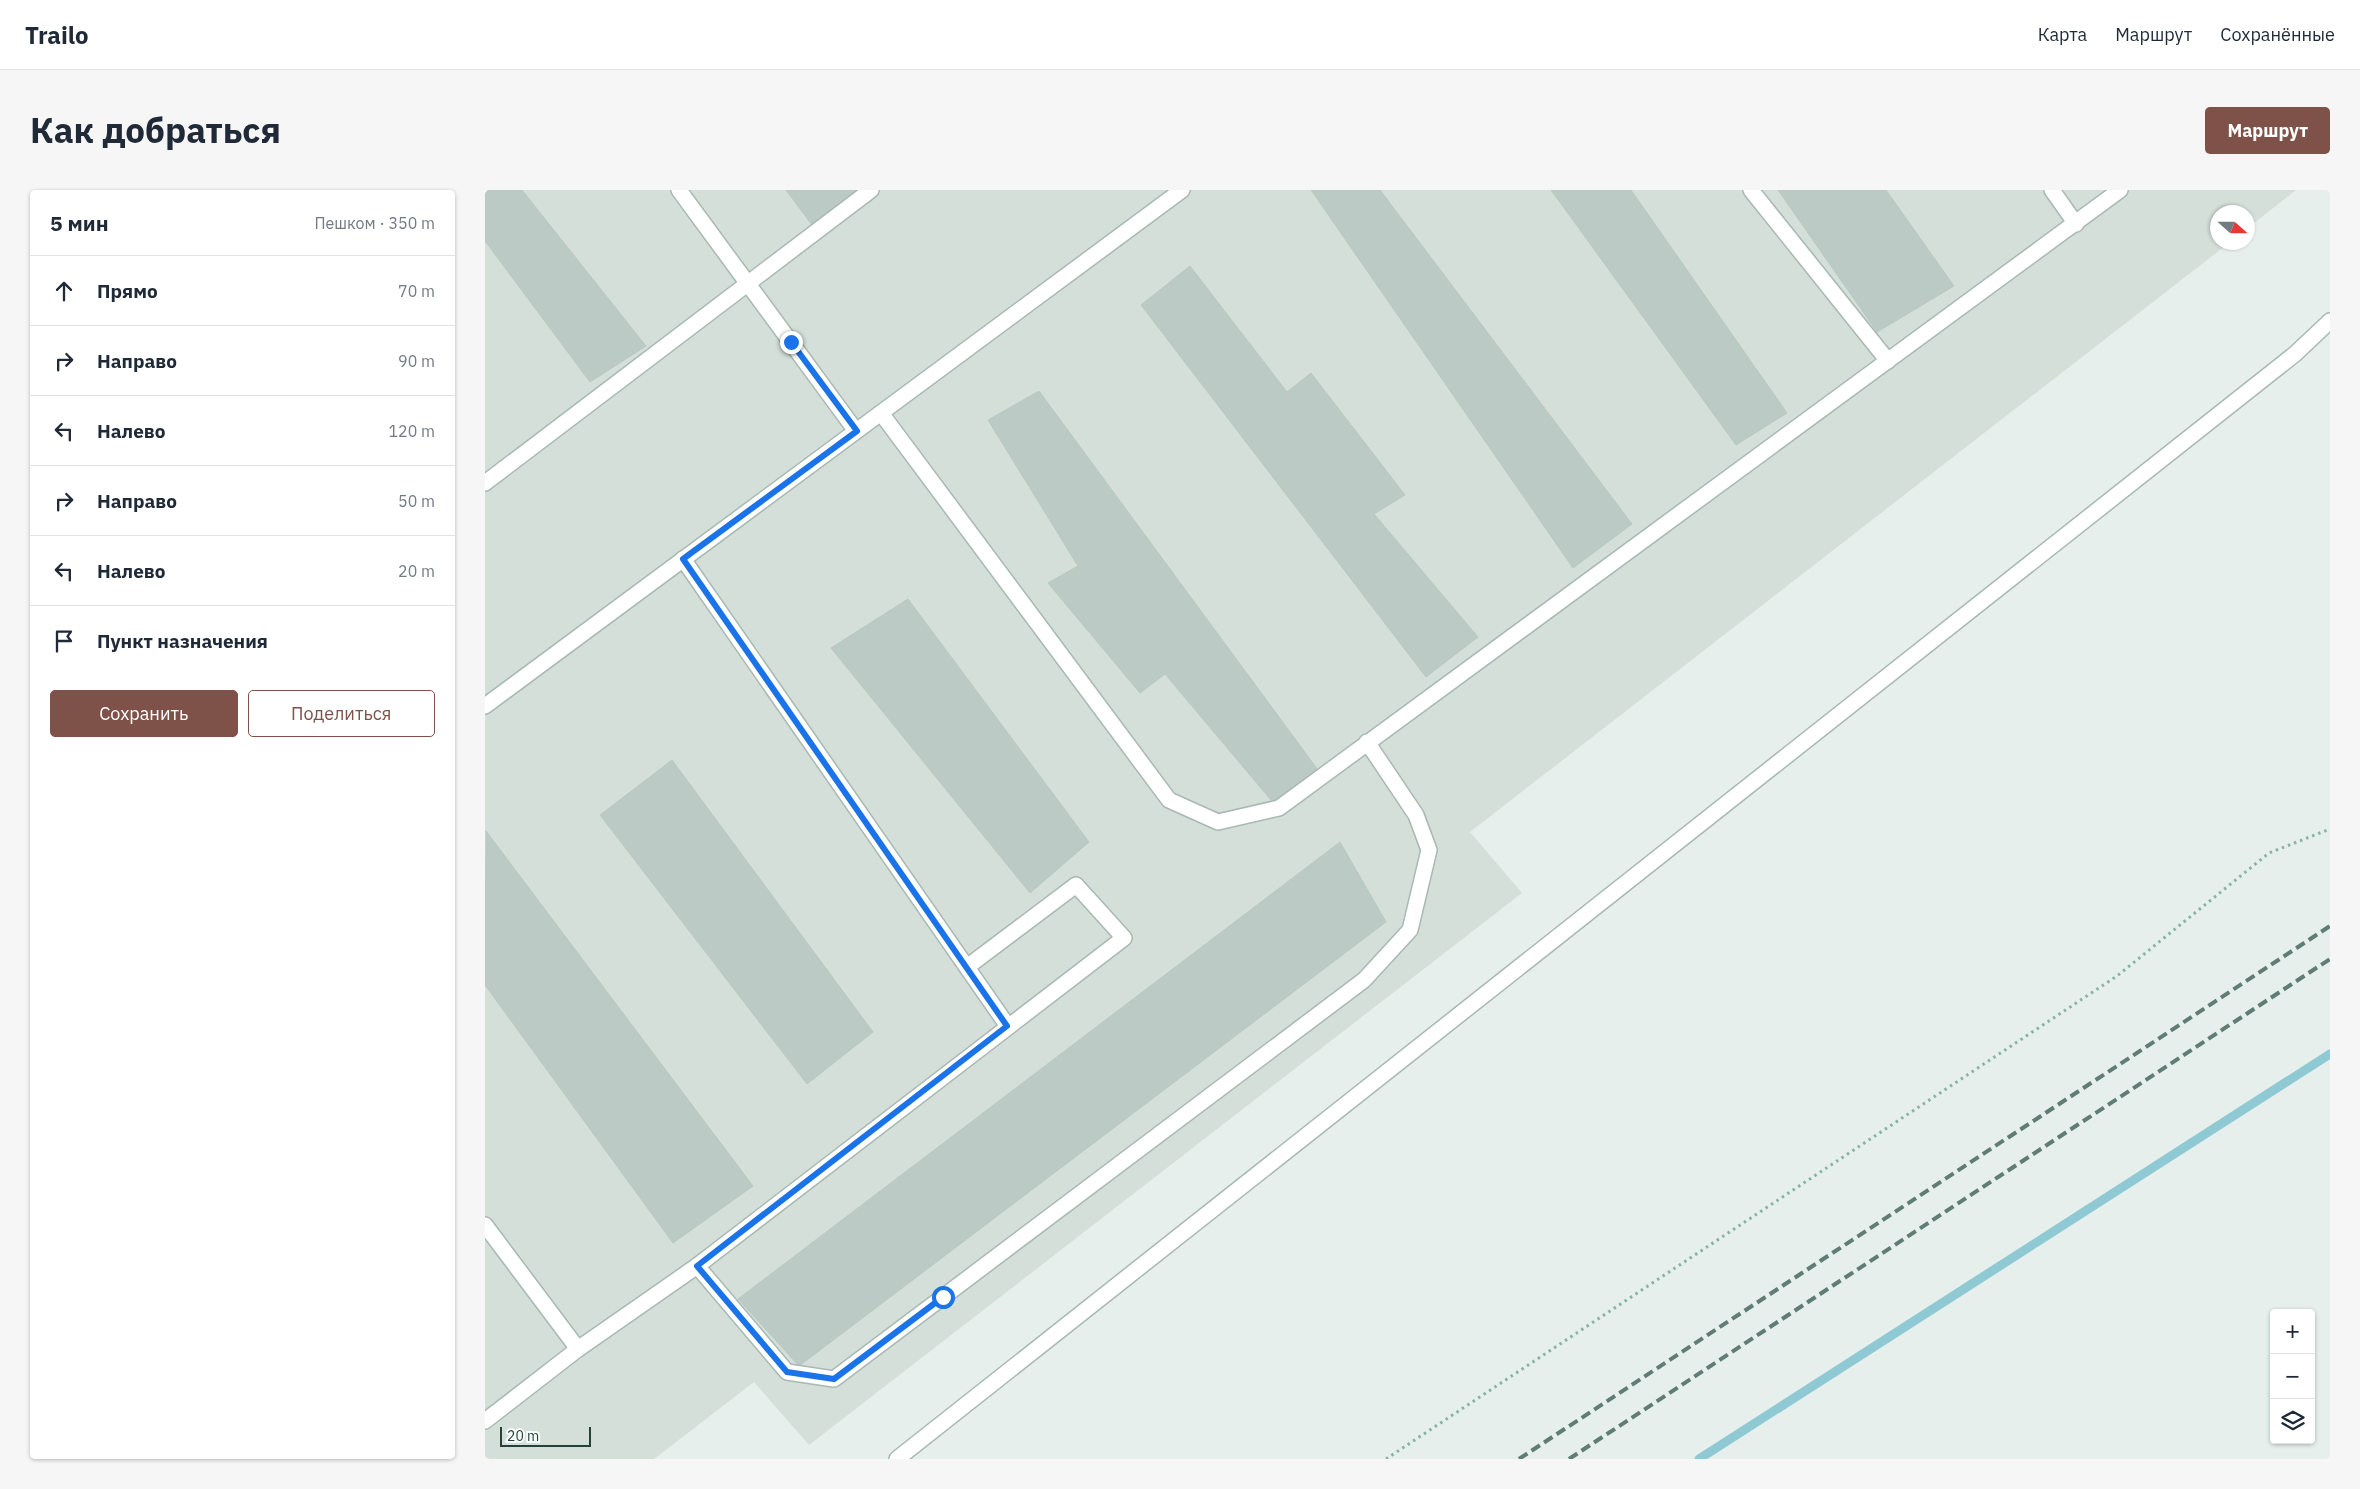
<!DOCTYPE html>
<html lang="ru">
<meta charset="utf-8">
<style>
body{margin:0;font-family:"IBM Plex Sans",sans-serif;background:#f6f6f7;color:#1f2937}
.controls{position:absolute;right:15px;bottom:15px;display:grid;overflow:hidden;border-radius:5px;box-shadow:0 1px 4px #0004}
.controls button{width:45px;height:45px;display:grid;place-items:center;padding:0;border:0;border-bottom:1px solid #e0e1e3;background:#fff;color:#1f2937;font:25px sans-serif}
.compass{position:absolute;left:1725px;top:15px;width:45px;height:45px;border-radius:50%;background:#fff;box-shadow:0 1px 4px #0004;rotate:111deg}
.scale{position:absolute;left:15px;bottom:12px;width:91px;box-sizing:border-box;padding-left:5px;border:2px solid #24423a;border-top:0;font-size:14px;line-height:18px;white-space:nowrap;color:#24423a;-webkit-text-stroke:4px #f7fbf9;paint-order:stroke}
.stop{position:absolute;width:15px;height:15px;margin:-11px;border:4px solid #1a73e8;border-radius:50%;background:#fff}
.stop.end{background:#1a73e8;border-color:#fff;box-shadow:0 1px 5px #0008}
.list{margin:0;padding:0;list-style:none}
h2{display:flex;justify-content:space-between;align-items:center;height:65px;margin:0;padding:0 20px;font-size:21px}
h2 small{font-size:16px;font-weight:400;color:#747a83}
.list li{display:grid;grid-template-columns:32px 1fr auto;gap:15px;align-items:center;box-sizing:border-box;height:70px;padding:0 20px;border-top:1px solid #e0e1e3}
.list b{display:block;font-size:19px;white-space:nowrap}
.list em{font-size:16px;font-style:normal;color:#747a83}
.actions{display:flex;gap:10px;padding:15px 20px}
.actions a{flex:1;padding:11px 0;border:1px solid #7f5249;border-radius:5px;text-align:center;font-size:18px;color:#7f5249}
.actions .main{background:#7f5249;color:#fff}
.icon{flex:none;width:28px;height:28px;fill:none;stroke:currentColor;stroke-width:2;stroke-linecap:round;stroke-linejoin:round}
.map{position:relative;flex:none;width:1845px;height:1269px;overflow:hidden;border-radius:5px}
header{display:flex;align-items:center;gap:30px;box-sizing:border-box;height:70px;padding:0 25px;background:#fff;border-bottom:1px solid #e0e1e3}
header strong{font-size:24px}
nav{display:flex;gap:28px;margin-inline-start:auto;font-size:18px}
.intro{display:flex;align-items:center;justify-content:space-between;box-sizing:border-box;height:120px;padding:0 30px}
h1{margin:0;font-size:35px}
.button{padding:12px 22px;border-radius:5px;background:#7f5249;color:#fff;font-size:18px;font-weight:700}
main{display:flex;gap:30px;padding:0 30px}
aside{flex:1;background:#fff;border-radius:5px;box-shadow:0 1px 4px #0004}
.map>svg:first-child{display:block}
</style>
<header>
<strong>Trailo</strong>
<nav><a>Карта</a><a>Маршрут</a><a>Сохранённые</a></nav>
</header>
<div class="intro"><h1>Как добраться</h1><a class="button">Маршрут</a></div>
<main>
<aside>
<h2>5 мин<small>Пешком · 350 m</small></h2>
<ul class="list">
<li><svg class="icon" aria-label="ahead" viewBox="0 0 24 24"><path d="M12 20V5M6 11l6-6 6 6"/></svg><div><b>Прямо</b></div><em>70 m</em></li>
<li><svg class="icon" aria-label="right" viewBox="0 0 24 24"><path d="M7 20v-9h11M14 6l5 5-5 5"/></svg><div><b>Направо</b></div><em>90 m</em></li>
<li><svg class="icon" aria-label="left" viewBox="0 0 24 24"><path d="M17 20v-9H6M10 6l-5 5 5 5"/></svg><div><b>Налево</b></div><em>120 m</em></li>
<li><svg class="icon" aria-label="right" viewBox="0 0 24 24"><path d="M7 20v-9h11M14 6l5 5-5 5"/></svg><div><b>Направо</b></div><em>50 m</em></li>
<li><svg class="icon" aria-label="left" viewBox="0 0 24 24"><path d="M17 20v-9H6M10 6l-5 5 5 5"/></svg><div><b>Налево</b></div><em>20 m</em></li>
<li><svg class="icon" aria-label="arrive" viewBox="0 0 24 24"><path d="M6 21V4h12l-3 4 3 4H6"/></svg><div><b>Пункт назначения</b></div></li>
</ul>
<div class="actions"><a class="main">Сохранить</a><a>Поделиться</a></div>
</aside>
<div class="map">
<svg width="1845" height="1269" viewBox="0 0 1845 1269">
<rect width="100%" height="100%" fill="#e6efeb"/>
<polygon fill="#d4dfda" points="0,0 1811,0 1763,38 1762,22 1732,22 1732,52 1744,53 985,642 1037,703 324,1255 269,1192 169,1269 0,1269"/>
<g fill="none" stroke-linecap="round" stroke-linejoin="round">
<polyline stroke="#8ec9d4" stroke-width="9" points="1214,1269 1845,864"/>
</g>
<g fill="#bbcac4" stroke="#b8c9c2">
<polygon points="0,0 37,0 161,156 105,192 0,51"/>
<polygon points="301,0 373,0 374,2 327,35"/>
<polygon points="826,0 895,0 1147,334 1088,378"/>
<polygon points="1066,0 1146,0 1302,223 1251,255"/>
<polygon points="1293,0 1401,0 1469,96 1392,142"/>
<polygon points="705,76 802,202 826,183 920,305 889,324 993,447 941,487 656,115"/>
<polygon points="554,201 833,580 791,616 680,484 655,503 563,393 593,376 503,230"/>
<polygon points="423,409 604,652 545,703 346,458"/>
<polygon points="187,570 388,842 322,894 115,625"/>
<polygon points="1,641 268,996 188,1053 0,795"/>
<polygon points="855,652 901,732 314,1176 253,1109"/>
</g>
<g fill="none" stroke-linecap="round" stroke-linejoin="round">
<defs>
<g id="minor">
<polyline points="194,0 371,241"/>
<polyline points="1266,0 1403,171"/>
<polyline points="1567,0 1591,34"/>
<polyline points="396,223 684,610 733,632 794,618 1635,0"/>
<polyline points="0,293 386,0"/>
<polyline points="198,369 522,835"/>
<polyline points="0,516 697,0"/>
<polyline points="0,1035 93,1159"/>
<polyline points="212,1076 302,1182 349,1189 879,790 925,740 944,660 931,625 882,552"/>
<polyline points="0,1231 93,1159 212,1076 639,748 591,695 482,777"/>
<polyline points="412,1269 1810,164 1845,131"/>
</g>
</defs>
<use href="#minor" stroke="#a8b8b2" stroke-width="18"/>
<polyline stroke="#86b3a5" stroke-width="3" stroke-dasharray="2.5 4" stroke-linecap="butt" points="901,1269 1632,786 1784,663 1845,639"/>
<use href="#minor" stroke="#fff" stroke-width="15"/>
<g stroke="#5f7d75" stroke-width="4" stroke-dasharray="10 5" stroke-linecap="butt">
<polyline points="1034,1269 1845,736"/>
<polyline points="1084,1269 1845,769"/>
</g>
</g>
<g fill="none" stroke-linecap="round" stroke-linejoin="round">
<polyline stroke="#1a73e8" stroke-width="6" points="306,152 372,241 198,369 522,836 212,1076 302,1182 349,1189 458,1107"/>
</g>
</svg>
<div class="controls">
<button>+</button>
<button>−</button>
<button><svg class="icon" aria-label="layers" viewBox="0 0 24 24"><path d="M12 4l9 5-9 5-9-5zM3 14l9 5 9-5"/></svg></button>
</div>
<svg class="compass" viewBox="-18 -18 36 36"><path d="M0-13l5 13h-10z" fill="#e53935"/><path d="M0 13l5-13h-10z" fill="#747a83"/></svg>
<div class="scale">20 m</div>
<div class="stop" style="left:458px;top:1107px"></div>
<div class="stop end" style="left:306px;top:152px"></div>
</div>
</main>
